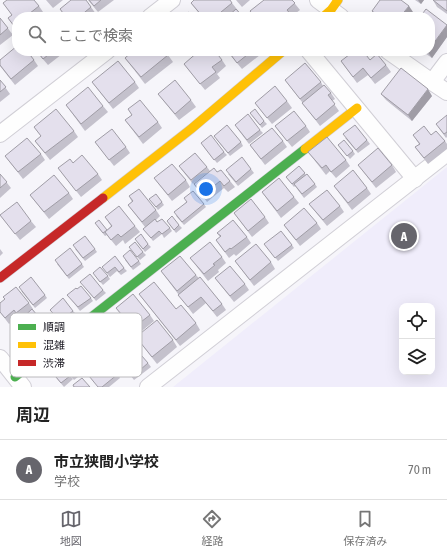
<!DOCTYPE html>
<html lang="ja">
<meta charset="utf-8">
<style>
body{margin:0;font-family:"Asap Condensed","Noto Sans JP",sans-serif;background:#f6f6f6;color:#222}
.controls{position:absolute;right:12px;bottom:12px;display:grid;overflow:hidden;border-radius:8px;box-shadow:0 4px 16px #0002}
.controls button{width:36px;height:36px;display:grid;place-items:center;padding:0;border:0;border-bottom:1px solid #e0e0e0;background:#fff;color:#222;font:20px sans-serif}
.you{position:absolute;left:206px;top:189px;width:14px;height:14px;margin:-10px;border:3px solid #fff;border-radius:50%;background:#1a73e8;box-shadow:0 0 0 6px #1a73e833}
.badge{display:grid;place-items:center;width:26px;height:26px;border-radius:50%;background:#66656c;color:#fff;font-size:13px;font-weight:700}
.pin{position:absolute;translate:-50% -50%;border:2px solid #fff;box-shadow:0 1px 4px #0006}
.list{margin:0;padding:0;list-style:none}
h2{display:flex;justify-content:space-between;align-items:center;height:52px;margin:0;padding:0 16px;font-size:17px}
h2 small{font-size:13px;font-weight:400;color:#767676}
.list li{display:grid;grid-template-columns:26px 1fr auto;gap:12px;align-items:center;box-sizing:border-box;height:60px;padding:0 16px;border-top:1px solid #e0e0e0}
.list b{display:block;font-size:15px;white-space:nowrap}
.list p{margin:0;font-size:13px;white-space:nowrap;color:#767676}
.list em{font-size:13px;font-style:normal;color:#767676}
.icon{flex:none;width:22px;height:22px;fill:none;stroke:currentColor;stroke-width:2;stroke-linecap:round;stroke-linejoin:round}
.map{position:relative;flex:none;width:447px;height:387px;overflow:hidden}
.search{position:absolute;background:#fff;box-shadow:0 4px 16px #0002;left:12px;right:12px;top:12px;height:44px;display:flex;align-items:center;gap:10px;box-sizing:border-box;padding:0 14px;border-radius:16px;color:#767676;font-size:15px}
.sheet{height:112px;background:#fff}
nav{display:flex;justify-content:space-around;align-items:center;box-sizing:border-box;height:56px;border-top:1px solid #e0e0e0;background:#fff;font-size:11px;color:#767676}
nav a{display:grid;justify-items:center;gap:2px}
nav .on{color:#66656c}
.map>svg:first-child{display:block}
</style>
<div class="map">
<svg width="447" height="387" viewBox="0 0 447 387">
<rect width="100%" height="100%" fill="#f6f5fa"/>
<path fill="#f0edfb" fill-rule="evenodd" d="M447 167V387H173ZM402 306H432V372H402Z"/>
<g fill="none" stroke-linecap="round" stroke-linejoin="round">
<defs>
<g id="street">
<polyline points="318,0 341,17"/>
<polyline points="150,17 172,0"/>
<polyline points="309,51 415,179"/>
<polyline points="388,51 432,82 447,92"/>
<polyline points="432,82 447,62"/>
<polyline points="0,134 107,51"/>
<polyline points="0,358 23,387"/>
<polyline points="148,387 447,153"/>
</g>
<polyline id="fast" points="15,377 305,149"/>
<g id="slow">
<polyline points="323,17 331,10 338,0"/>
<polyline points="305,149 357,108"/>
<polyline points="103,198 191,129 283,51"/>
</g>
<polyline id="jam" points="0,278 103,198"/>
</defs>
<use href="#street" stroke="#d1cfd6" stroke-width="18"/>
<use href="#fast" stroke="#d1cfd6" stroke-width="10"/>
<use href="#slow" stroke="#d1cfd6" stroke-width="10"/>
<use href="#jam" stroke="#d1cfd6" stroke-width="10"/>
<use href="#street" stroke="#fefefe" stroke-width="16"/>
<use href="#fast" stroke="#4caf50" stroke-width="9"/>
<use href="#slow" stroke="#ffc107" stroke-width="9"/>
<use href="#jam" stroke="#c62828" stroke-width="9"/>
</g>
<g fill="#c4c1cc">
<polygon points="46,0 63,0 53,8"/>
<polygon points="88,0 114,0 98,12"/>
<polygon points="236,0 250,0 242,7"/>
<polygon points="292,0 300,10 292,16 292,17 254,17 250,11"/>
<polygon points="415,0 424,0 421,4"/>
<polygon points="433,0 447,0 447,14 437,7"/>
<polygon points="3,3 39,6 43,12 37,17 17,17 17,30 8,18 12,15"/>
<polygon points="191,3 232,3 243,17 202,17"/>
<polygon points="91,7 96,14 92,17 66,17 60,9"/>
<polygon points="372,11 413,12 410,17 376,17"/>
<polygon points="0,18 13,35 0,45"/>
<polygon points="447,25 447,37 432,58 422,51 430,51"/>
<polygon points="36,51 66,51 48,65"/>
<polygon points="227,51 257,51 260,55 242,69"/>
<polygon points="168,55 173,62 145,84 125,58"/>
<polygon points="0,60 34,60 38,66 15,85 0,66"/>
<polygon points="222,60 226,66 217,74 220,78 205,90 184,64"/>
<polygon points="370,60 386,65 391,72 375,84 368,75 357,83 341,61"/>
<polygon points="0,80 10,94 0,102"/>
<polygon points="285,80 321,82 323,86 331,93 335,99 332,101 339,111 320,126 307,109 302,103 302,102"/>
<polygon points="92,82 135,82 139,88 113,109"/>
<polygon points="158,94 191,100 196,107 179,120"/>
<polygon points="381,94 432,96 412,121 386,100"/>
<polygon points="287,101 292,108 272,124 255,103"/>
<polygon points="66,105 103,106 108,112 85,131"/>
<polygon points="128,109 158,122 162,128 143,144 125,120 132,115"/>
<polygon points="252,116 264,121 267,124 262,128"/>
<polygon points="447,116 447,137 446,138 438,127"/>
<polygon points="275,126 306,126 310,132 292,147"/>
<polygon points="34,127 74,131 78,137 50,160 35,141 41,136"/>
<polygon points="237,128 260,130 263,133 249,144"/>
<polygon points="413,135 431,135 445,141 447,144 447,149 428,164 415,147 419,144"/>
<polygon points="345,138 367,140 370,144 358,153"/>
<polygon points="216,139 241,142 243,146 230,156"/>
<polygon points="283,141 287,147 265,165 250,145"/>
<polygon points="95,142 126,147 130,153 114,166"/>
<polygon points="203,146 224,152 227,155 217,163"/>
<polygon points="341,148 353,151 355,154 350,159"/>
<polygon points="308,152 346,160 350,166 336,178 330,171 326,175"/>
<polygon points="41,154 45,160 23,179 5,156"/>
<polygon points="73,163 98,174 102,180 81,197 58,168"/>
<polygon points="358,165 392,165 396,172 376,188"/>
<polygon points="299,166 306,175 315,184 317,187 304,198 295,186 294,187 286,177"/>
<polygon points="207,167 210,171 193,184 181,169"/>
<polygon points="251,169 254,173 238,186 228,174"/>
<polygon points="217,172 230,181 235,187 228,192 224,188 207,202 194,184"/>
<polygon points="0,174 11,188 0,198"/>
<polygon points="154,178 186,180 190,187 172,201"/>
<polygon points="334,186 367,188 371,194 352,210"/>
<polygon points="262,192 294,197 299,203 281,218"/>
<polygon points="69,193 73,199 49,219 30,195"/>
<polygon points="129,196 156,210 160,216 156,220 157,222 170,228 172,231 164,238 162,234 153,241 146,232 145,227 128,205 132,202"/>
<polygon points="152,202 162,202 164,205 158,210"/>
<polygon points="186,202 204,204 206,207 184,225 176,216"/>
<polygon points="309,204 340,206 344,212 327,226"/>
<polygon points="234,213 265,217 269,223 252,237"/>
<polygon points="0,215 31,221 36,227 20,240"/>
<polygon points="105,217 135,226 140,232 125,244 123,240 116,246 107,235 105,236 97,226 107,230 111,226"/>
<polygon points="317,223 321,229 300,246 284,225"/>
<polygon points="169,224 179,225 182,228 176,233"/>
<polygon points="217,233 247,237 251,243 236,256 234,254 229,258 216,240 220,237"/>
<polygon points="137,242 148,244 151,247 145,252"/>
<polygon points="292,245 294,248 278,261 267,247"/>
<polygon points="0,249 3,253 0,256"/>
<polygon points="75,249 95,249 97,252 85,261"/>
<polygon points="131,250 143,252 146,255 140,260"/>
<polygon points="222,257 226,263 218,270 219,272 208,281 190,258"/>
<polygon points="125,260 139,261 141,264 133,270"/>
<polygon points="235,261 271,262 275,269 254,286"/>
<polygon points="57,264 82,264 84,267 69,279"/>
<polygon points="102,267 124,268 127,271 121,275 117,271 110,277"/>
<polygon points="161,271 196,275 222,304 226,310 217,317 206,303 193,314"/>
<polygon points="95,276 108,276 110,279 103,285"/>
<polygon points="215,278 245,284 249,290 234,302"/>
<polygon points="83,285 103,290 106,293 96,301"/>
<polygon points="77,289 91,298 93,301 80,311 70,298"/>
<polygon points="21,291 45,295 47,298 35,308"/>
<polygon points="139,294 176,309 196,323 200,330 180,346"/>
<polygon points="0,303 29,303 33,309 33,310 50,332 42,339 41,337 26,349 14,332 20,327 17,323 20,319 18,317 9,324 0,312"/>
<polygon points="116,308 150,315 154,321 137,335"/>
<polygon points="73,311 76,314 62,325 53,313"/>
<polygon points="93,332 128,334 132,341 112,357"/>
<polygon points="136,337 173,340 177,347 157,364"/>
<polygon points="72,350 98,352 100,356 86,367"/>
<polygon points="60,363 81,369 83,373 74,380"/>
<polygon points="148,363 151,367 134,380 122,364"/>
<polygon points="48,368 70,376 73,379 64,387"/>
<polygon points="118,374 120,378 109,387 98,387"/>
</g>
<g fill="#a09da6">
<polygon points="418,0 424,0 421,4"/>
<polygon points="409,6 413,12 410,17 400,17"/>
<polygon points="447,25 447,37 432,58 427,51 430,51 430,48"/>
<polygon points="428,89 432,96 412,121 408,115"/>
</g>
<g fill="#e4e0ed" stroke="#a09da6">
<polygon points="7,0 34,0 39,6 25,17 17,17 17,23 14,26 8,18 12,15 3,3"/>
<polygon points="71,0 86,0 91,7 79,17 66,17 60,9"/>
<polygon points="89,0 101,0 94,6"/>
<polygon points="194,0 230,0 232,3 215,17 203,17 191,3"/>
<polygon points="264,0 292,0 295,3 287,10 292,16 291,17 255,17 250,11"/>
<polygon points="380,0 401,0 409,6 400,17 380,17 372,11"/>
<polygon points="433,0 447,0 447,11"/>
<polygon points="236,9 243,17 227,17"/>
<polygon points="426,9 447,25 430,48 430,17 420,17"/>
<polygon points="189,12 193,17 182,17"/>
<polygon points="0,18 8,28 0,35"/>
<polygon points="17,46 17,51 27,51 34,60 11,79 0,65 0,60"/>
<polygon points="37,51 53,51 43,59"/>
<polygon points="133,51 165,51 168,55 141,77 125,58"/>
<polygon points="199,51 215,51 222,60 212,67 216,72 200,84 184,64"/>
<polygon points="228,51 252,51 237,63"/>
<polygon points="354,51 363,51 370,60 377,54 386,65 371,78 363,68 353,77 341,61"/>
<polygon points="118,61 135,82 109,103 92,82"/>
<polygon points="305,63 321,82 300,99 285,80"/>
<polygon points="401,68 428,89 408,115 381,94"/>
<polygon points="0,80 6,87 0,92"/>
<polygon points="175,80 191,100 175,114 158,94"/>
<polygon points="324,85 331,93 328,95 335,104 316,120 302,103"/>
<polygon points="275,86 287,101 267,118 255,103"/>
<polygon points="88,87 103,106 81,124 66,105"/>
<polygon points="140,100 158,122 139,137 125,120 132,115 128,109"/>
<polygon points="56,109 74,131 45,153 35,141 41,136 34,127"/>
<polygon points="255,109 264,121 260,125 250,113"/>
<polygon points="294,111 306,126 287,141 275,126"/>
<polygon points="248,114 260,130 247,140 235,125"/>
<polygon points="447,115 447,132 444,134 436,124"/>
<polygon points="227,125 241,142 228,153 214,136"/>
<polygon points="355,125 367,140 356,150 343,134"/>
<polygon points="424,126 431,135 436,131 445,141 424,158 415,147 420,144 413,135"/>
<polygon points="272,128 283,141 261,159 250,145"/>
<polygon points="112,129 126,147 109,160 95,142"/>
<polygon points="211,135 224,152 214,160 201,143"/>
<polygon points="327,137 346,160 331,172 326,165 322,168 308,152"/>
<polygon points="27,138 41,154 18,172 5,156"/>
<polygon points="344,140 353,151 347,156 338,145"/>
<polygon points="378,148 392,165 372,182 358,165"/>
<polygon points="195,153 207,167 191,180 179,166"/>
<polygon points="82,155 98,174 76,191 58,168 70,159 73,163"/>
<polygon points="242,157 251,169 236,182 226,170"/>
<polygon points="172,164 186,180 168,195 154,178"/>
<polygon points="299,166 305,173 292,184 286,177"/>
<polygon points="214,168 217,172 221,170 230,181 224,186 220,181 203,195 194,184"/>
<polygon points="353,170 367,188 348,203 334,186"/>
<polygon points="0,174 7,182 0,188"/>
<polygon points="307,174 315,184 302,194 294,184"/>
<polygon points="54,175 69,193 44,212 30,195"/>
<polygon points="279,178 294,197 277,211 262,192"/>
<polygon points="139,189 156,210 142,222 128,205 133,201 129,196"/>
<polygon points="327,190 340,206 323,220 309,204"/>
<polygon points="193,191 204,204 182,222 174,212 187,202 184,198"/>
<polygon points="156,194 162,202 156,207 149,199"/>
<polygon points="251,199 265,217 248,231 234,213"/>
<polygon points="17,202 31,221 15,234 0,215"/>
<polygon points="119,206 135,226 121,237 118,234 111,240 105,232 112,226 105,217"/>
<polygon points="304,208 317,223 296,240 284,225"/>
<polygon points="172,216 179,225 174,230 167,221"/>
<polygon points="155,219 157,222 162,219 170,228 162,234 159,231 151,238 143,229"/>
<polygon points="99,220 107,230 103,233 95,223"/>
<polygon points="233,220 247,237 231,249 230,248 225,252 216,240 221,236 217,233"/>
<polygon points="281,231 292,245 275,258 264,244"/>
<polygon points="141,234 148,244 143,249 135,239"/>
<polygon points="85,236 95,249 83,258 73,245"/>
<polygon points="135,242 143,252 137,257 129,247"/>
<polygon points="210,242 222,257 213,264 215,265 204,274 190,258"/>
<polygon points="256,244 271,262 250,280 235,261"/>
<polygon points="70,248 82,264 67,276 55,260"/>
<polygon points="130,250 139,261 131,267 123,256"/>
<polygon points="115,256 124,268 119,272 115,267 107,273 102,267"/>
<polygon points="180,256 196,275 177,291 161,271"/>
<polygon points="230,266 245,284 230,296 215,278"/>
<polygon points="100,267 108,276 100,282 93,273"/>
<polygon points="90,274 103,290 94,298 80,282"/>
<polygon points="31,277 45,295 33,305 19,287"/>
<polygon points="200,277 222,304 213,311 201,297 188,307 178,295"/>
<polygon points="154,282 176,309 181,305 196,323 176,340 139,294"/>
<polygon points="81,286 91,298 78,307 67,295 76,288 77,289"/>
<polygon points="16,287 29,303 16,313 14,310 5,318 0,312 0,303 5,299 3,297"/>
<polygon points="133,294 150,315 133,328 116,308"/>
<polygon points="63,298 73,311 60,321 50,310"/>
<polygon points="32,309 46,326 38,333 36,331 22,343 14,332 20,327 17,323"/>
<polygon points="157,320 173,340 152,357 136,337"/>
<polygon points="135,348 148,363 132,377 119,361"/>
<polygon points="55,358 70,376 61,383 46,365"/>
<polygon points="107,361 118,374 102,387 98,387 89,376"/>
<polygon points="82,378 90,387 74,387 73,385"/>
</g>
<rect x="10" y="313" width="132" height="64" rx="6" fill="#fff" stroke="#bab9bc" stroke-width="1"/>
<rect x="18" y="324" width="18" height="6" fill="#4caf50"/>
<rect x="18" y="342" width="18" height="6" fill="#ffc107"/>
<rect x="18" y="360" width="18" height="6" fill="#c62828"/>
<g font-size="11" fill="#191720">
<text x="43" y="331">順調</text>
<text x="43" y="349">混雑</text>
<text x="43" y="367">渋滞</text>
</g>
</svg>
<div class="controls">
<button><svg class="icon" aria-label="locate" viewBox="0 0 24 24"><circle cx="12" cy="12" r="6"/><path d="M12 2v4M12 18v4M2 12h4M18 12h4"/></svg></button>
<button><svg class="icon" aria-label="layers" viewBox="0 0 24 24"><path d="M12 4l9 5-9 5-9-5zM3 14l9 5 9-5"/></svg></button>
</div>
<div class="you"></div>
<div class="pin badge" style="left:404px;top:236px">A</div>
<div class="search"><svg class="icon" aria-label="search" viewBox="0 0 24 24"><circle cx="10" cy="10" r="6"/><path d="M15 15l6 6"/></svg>ここで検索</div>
</div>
<section class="sheet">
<h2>周辺<small></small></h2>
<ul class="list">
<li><span class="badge">A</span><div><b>市立狭間小学校</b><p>学校</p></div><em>70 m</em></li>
</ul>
</section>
<nav>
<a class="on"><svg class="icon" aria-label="map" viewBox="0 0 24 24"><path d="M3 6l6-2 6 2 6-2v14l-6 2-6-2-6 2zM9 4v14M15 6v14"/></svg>地図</a>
<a><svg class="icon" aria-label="directions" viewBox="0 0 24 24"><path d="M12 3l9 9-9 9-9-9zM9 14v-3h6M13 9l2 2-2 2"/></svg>経路</a>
<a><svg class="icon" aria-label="saved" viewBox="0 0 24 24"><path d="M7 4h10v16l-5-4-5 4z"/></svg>保存済み</a>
</nav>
